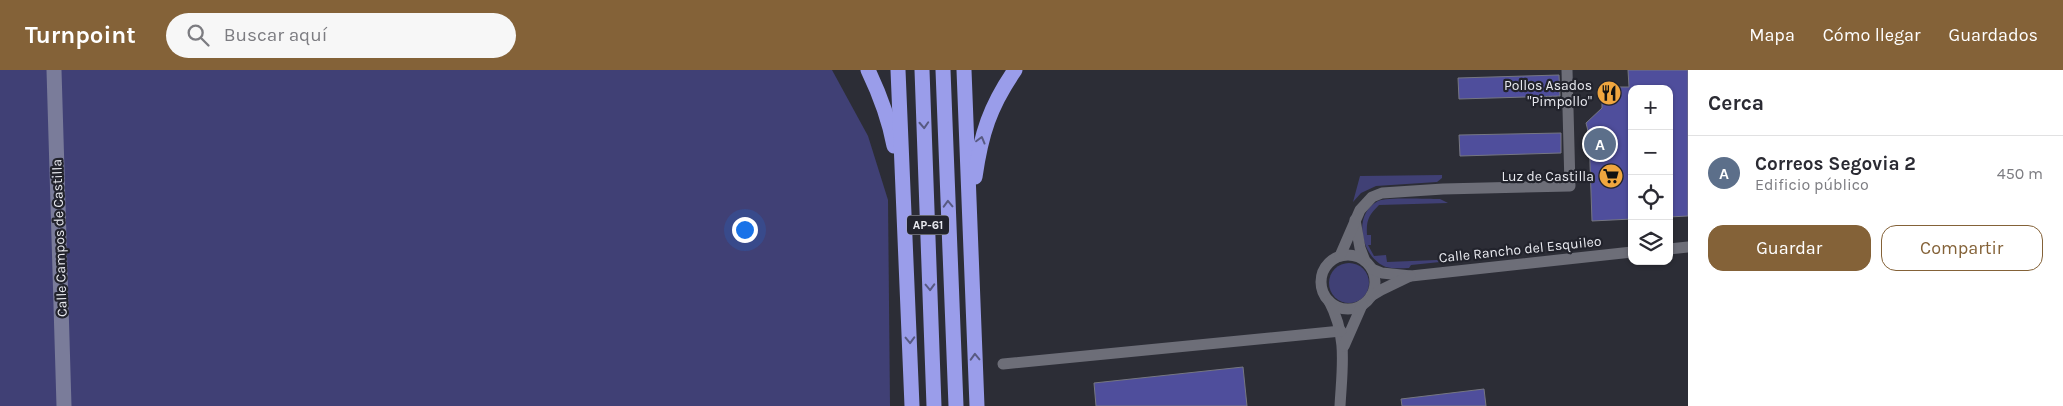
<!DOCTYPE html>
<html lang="es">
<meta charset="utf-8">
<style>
body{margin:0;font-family:Karla,sans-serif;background:#f7f7f7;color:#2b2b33}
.controls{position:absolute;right:15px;top:15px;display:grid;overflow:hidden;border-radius:10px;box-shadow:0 1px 4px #0004}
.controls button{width:45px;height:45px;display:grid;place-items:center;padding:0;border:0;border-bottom:1px solid #e1e1e2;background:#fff;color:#2b2b33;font:25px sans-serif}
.you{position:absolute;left:744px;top:159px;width:18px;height:18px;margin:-12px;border:4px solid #fff;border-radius:50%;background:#1a73e8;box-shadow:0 0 0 8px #1a73e833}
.badge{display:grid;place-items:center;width:32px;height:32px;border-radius:50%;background:#846238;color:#fff;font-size:16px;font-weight:700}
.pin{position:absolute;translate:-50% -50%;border:2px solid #fff;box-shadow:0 1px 5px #0006}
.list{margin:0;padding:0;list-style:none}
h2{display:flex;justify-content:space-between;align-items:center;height:65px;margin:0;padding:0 20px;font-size:21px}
h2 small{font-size:16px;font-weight:400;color:#7c7c81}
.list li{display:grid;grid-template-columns:32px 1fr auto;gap:15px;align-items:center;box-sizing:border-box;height:75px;padding:0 20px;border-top:1px solid #e1e1e2}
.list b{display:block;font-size:19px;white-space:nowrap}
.list p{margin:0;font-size:16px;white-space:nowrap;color:#7c7c81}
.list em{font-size:16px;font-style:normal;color:#7c7c81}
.actions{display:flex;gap:10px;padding:15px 20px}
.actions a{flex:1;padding:11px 0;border:1px solid #846238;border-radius:15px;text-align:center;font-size:18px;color:#846238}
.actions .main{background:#846238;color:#fff}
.icon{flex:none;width:28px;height:28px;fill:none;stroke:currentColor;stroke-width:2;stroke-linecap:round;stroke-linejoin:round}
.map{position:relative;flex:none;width:1688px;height:336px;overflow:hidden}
header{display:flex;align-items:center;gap:30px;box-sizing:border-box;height:70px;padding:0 25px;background:#846238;color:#fff}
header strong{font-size:24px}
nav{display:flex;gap:28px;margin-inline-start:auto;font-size:18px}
.search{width:350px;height:45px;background:#f7f7f7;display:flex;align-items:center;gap:12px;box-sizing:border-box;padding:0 18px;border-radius:28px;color:#7c7c81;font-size:19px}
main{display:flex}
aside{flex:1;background:#fff}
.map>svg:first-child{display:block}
</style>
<header>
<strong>Turnpoint</strong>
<div class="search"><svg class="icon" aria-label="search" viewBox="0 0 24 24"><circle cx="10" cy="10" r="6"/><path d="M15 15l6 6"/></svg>Buscar aquí</div>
<nav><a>Mapa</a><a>Cómo llegar</a><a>Guardados</a></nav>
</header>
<main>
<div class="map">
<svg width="1688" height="336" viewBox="0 0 1688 336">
<rect width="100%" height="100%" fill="#2c2d36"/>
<g fill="#404075">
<polygon points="0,0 832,0 868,66 888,130 890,336 0,336"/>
<polygon points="1442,105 1442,108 1437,112 1376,116 1361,123 1353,132 1360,106"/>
<path d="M1440 129 1448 133 1379 135C1369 145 1366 150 1367 165H1371V175H1368L1374 186 1386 185 1387 192 1437 190 1440 192 1411 195 1409 198C1402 198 1393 199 1386 197 1362 188 1351 145 1378 131 1387 127 1427 129 1440 129Z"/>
<circle cx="1349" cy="213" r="20"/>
</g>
<g fill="#4f4e9c" stroke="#767782">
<polygon points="1628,0 1688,0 1688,146 1669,147 1669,19 1632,19 1632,149 1592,151 1589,65 1586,53 1602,38 1602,17 1629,17"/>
<polygon points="1559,5 1560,26 1459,29 1458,8"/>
<polygon points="1561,63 1561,83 1460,86 1459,65"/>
<polygon points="1243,297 1247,336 1096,336 1094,313"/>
<polygon points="1484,319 1486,336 1402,336 1401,329"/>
</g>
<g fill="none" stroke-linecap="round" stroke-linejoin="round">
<g stroke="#6d6e78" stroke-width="11">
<polyline points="1355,150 1360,178 1365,191"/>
<polyline points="1669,179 1688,177"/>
<circle cx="1348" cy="212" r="27"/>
<polyline points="1340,186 1360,140 1372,127 1382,123 1443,119 1570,116 1567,0"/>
<polyline points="1372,199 1382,203 1411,206 1632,182"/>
<polyline points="1371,226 1381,220 1410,206"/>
<path d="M1329 231C1348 267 1342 298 1340 336"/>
<polyline points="1344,276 1362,235"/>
<polyline points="1003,294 1341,261"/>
</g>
<polyline stroke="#7a7c9a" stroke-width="15" points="54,0 64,336"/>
<g stroke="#9a9dea" stroke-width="15">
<path d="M868 0C880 25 889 49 894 76"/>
<polyline points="898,0 912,336"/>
<polyline points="922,0 934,336"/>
<polyline points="943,0 956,336"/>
<polyline points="964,0 977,336"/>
<path d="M975 107C981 64 990 36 1015 0"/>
</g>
</g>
<defs><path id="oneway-chevron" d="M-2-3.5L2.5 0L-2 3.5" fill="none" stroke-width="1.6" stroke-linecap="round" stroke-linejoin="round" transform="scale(1.25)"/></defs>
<g stroke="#585a82">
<use href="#oneway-chevron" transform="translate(924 55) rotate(87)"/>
<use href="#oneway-chevron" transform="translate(981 70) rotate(-75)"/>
<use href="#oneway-chevron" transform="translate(948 134) rotate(-92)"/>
<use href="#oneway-chevron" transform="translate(930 217) rotate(88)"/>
<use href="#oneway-chevron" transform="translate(910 270) rotate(88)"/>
<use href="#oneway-chevron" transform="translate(975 287) rotate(-92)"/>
</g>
<defs>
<symbol id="restaurant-disc" viewBox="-11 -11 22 22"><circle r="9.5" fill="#f0a63f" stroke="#22232c"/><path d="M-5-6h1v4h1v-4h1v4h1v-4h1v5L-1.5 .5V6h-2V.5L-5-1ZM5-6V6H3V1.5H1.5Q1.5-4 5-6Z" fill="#111"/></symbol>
<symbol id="supermarket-disc" viewBox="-11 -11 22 22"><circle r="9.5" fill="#f0a63f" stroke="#22232c"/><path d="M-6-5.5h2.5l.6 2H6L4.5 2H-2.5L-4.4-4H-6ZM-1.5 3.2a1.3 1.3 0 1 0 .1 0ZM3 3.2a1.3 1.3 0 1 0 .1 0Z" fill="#111"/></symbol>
</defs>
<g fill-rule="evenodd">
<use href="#restaurant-disc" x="1595" y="9" width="28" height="28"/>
<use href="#supermarket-disc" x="1597" y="92" width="28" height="28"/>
</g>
<g text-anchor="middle" stroke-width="4.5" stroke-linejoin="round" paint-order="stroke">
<rect fill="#22232c" stroke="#adaeb5" stroke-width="1" x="907" y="145.5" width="42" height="19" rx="4"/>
<g font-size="12" font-weight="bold" fill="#e9eaf0">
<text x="928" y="159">AP-61</text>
</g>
<g font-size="14" fill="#e9eaf0" stroke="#22232c" text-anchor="end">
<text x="1592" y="20">Pollos Asados<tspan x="1592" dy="16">"Pimpollo"</tspan></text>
<text x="1594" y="111">Luz de Castilla</text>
</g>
<g font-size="14" fill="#e9eaf0" stroke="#22232c">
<text transform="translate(59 168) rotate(-92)" y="5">Calle Campos de Castilla</text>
<text transform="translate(1520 179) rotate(-6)" y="5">Calle Rancho del Esquileo</text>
</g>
</g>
</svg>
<div class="controls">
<button>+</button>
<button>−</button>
<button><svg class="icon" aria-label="locate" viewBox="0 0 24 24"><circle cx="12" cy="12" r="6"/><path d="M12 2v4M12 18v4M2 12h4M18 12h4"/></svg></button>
<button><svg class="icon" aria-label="layers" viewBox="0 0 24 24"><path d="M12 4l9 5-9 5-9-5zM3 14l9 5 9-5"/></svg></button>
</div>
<div class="you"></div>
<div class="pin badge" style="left:1600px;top:74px;background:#5c6f8a">A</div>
</div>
<aside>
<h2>Cerca<small></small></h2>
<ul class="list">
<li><span class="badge" style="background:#5c6f8a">A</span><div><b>Correos Segovia 2</b><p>Edificio público</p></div><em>450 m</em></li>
</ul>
<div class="actions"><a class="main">Guardar</a><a>Compartir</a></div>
</aside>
</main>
